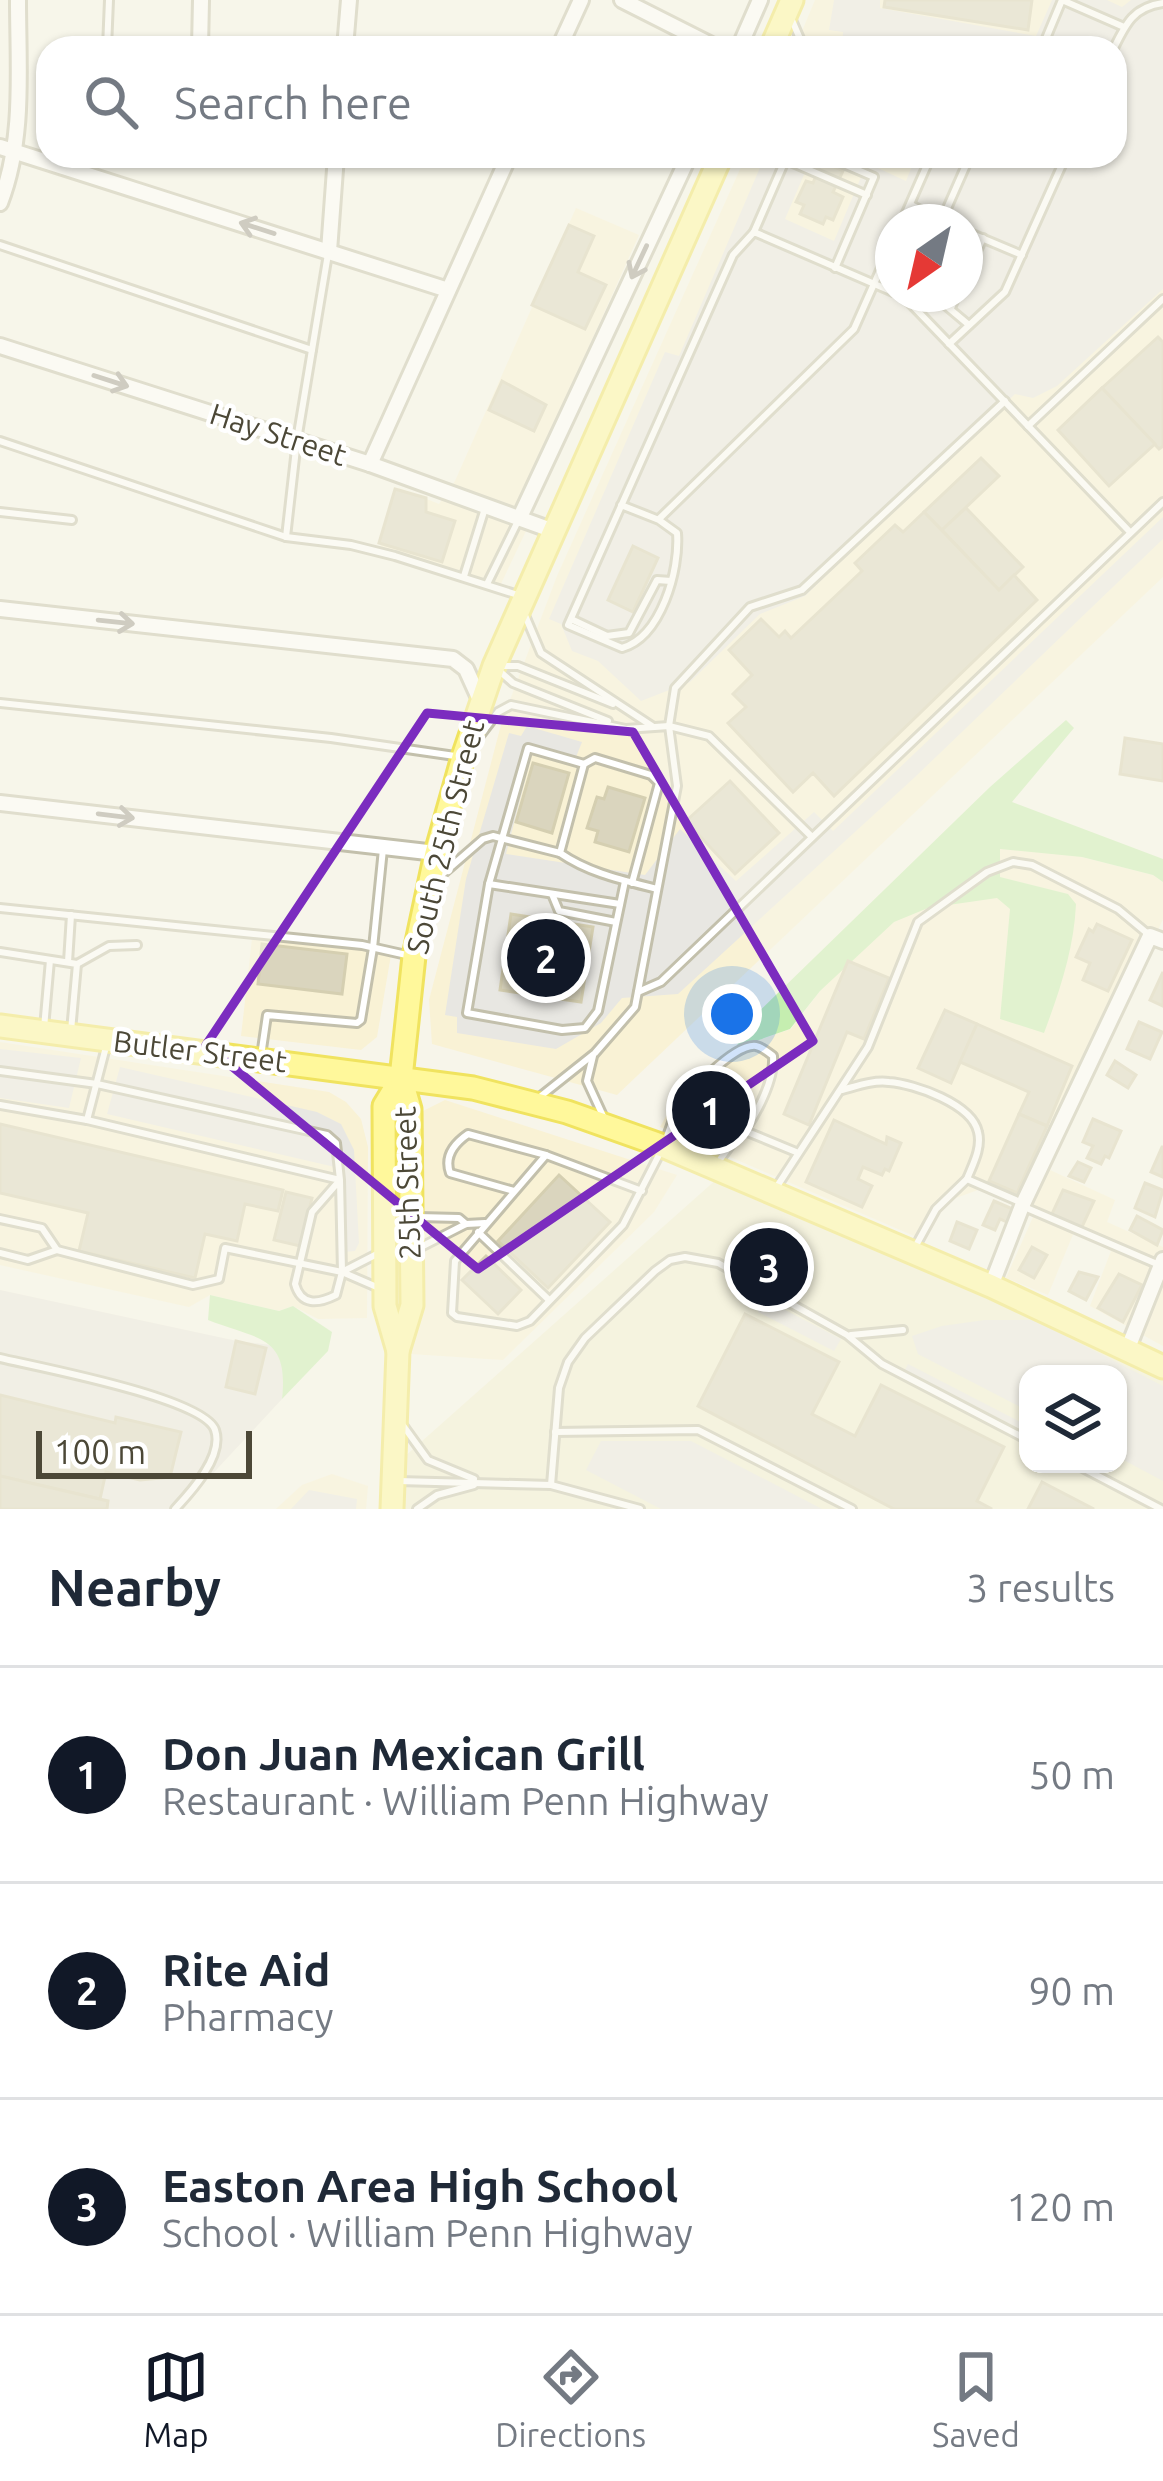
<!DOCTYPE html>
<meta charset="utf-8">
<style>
body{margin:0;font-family:Ubuntu,sans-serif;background:#f6f6f7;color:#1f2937}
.controls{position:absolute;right:36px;bottom:36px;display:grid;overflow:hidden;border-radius:24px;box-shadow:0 3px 9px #0004}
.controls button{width:108px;height:108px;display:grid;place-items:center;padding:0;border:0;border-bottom:3px solid #e0e1e3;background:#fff;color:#1f2937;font:60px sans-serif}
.compass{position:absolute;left:875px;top:204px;width:108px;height:108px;border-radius:50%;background:#fff;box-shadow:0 3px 9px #0004;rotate:214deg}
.scale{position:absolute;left:36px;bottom:30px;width:216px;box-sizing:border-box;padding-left:12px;border:6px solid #4c4837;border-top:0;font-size:33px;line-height:42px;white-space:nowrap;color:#4c4837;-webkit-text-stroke:9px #fff;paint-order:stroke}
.you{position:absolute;left:732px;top:1014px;width:42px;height:42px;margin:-30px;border:9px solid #fff;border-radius:50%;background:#1a73e8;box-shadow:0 0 0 18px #1a73e833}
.badge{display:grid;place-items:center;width:78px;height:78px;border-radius:50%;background:#111827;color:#fff;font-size:39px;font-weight:700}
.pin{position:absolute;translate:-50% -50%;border:6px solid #fff;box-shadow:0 3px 12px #0006}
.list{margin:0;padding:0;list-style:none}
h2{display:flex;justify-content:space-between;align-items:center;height:156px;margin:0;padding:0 48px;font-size:51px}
h2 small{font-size:39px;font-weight:400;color:#747a83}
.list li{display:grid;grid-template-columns:78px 1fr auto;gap:36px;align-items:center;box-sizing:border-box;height:216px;padding:0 48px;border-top:3px solid #e0e1e3}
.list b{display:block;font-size:45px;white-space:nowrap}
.list p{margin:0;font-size:39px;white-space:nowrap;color:#747a83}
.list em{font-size:39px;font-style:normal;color:#747a83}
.icon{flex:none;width:66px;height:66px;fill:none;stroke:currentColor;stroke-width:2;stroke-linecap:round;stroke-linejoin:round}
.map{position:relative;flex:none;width:1163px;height:1509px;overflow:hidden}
.search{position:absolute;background:#fff;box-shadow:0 3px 9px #0004;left:36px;right:36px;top:36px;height:132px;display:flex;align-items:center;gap:30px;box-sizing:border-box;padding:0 42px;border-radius:36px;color:#747a83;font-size:45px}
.sheet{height:804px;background:#fff}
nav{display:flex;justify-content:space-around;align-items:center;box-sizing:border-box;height:168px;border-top:3px solid #e0e1e3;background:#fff;font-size:33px;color:#747a83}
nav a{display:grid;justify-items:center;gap:6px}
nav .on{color:#111827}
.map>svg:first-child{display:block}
</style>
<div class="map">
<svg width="1163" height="1509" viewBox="0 0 1163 1509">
<rect width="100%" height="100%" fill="#f7f5ea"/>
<g fill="#f9f2d5" fill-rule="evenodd">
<path d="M815 0H1163V577L617 1095 432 1044 429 1000 502 721 557 576 746 156H1115V48H795ZM893 222H965V294H893Z"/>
<polygon points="576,208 639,235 518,505 526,531 499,588 379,550 399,488 439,504 455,481"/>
<polygon points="991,824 1082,857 1153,875 1163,882 1163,919 1050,1170 1115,1200 1107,1222 1163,1247 1163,1346 1090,1306 1111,1251 1074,1232 1048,1295 1006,1278 1033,1217 1014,1198 986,1187 942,1203 919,1238 660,1127 680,1091 736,1048 791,1029 820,991"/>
<polygon points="253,930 392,949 377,1037 361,1050 241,1036"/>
<polygon points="0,1042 329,1092 346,1102 361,1119 368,1147 367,1318 318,1319 293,1306 279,1311 210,1295 189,1307 0,1265"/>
<polygon points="445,1100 677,1175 654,1212 503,1360 411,1354 415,1115"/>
<polygon points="332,1474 368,1486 366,1509 276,1509 302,1485"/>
</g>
<polygon fill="#e9e7df" points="0,1290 237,1341 272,1345 286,1367 282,1399 180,1509 0,1509"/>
<path fill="#f1efd3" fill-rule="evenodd" d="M718 1178 1123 1355 1163 1378V1509H400L403 1458ZM1028 1374H1118V1464H1028Z"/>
<g fill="#c5eeb0">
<path d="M1066 720 1074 728 1012 802 1163 859V882L1153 875 1082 857 1000 849V877L1068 894 1076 904C1074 949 1060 990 1044 1033L1000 1019 1010 909 997 898 928 908 894 922 820 991 790 1029 736 1048 746 1024 990 787Z"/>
<path d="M210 1295 279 1311 293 1306 332 1332 328 1351 282 1399C289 1335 259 1340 208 1320Z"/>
</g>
<g fill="#e8e7e2" fill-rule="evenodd">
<path d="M834 0H880V8L1036 36 1052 0H1107L1122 7 1131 0H1163V289L1057 386 1033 398 1015 394 805 596 760 614 690 682 641 701 598 661 572 651 561 624 549 619 665 352 679 356 765 156H812L785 219 834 241 867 163 906 181 916 156H1115V48H845L842 47 843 32 829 30ZM893 222H965V294H893Z"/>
<path d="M1163 517V539L914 778 678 994 622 998 601 1023 556 1049 457 1033V1017L445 1015 466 879 509 733 521 736 527 726 582 742 574 762 532 754 506 854 645 875 680 829 736 881 814 812 833 831ZM511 915 593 927 581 1002Z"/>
<polygon points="0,1049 81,1058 69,1108 0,1098"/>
<polygon points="120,1067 317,1112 341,1124 354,1150 359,1243 355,1251 344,1252 339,1168 107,1114"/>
<polygon points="764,1299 841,1339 834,1351 758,1312"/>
<polygon points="985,1320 1034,1320 1163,1386 1163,1481 1118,1457 1118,1374 1028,1374 1028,1411 918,1354 912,1336 942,1326"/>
<polygon points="908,1364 1028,1426 1028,1433 905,1370"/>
<polygon points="601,1441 691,1441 822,1509 661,1509 586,1470"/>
<polygon points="309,1490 357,1499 356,1509 291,1509"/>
</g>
<g fill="#dad5be" stroke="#d5cfb1" stroke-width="3">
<polygon points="885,0 1032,0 1028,30 884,7"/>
<polygon points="822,161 843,171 833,192 843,197 833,220 826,217 823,224 800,214 804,205 796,202 806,181 813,183"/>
<polygon points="569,225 594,236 578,272 606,285 585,329 532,305"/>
<polygon points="1158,337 1163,342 1163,446 1159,449 1102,388"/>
<polygon points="502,381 546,405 534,431 489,410"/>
<polygon points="1102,388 1155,444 1109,486 1058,430"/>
<polygon points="981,458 999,476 942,530 924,512"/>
<polygon points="395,489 426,498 426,512 455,521 442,562 379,543"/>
<polygon points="966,508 1023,567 999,590 942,530"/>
<polygon points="924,512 999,590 1014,575 1037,600 834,796 813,773 793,792 728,723 746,707 733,694 752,675 729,650 761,619 779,637 785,631 791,638 862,571 855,563 895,525 903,532"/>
<polygon points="633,546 658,558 633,612 608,600"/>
<polygon points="1125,738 1163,744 1163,781 1120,774"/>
<polygon points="533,763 569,773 552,833 516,822"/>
<polygon points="730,781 779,833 735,874 686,821"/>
<polygon points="608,787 645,798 629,852 595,842 598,831 587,828 597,797 604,799"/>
<polygon points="511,914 593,927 581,1002 500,990"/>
<polygon points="1097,924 1132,940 1108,991 1083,980 1090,963 1076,957 1089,929 1093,932"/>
<polygon points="262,944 347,954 342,994 258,984"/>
<polygon points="848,961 889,978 864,1039 847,1032 809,1125 784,1114"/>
<polygon points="1163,972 1163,1006 1150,1000"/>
<polygon points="945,1010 977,1024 951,1083 918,1068"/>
<polygon points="1139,1022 1162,1032 1150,1059 1127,1049"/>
<polygon points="977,1024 1072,1066 1047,1126 1019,1114 1029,1092 960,1062"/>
<polygon points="1115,1061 1136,1075 1128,1088 1107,1075"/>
<polygon points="707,1094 728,1103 718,1127 694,1118"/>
<polygon points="1019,1114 1047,1126 1017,1193 989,1181"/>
<polygon points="1093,1119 1121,1131 1109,1158 1105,1156 1101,1164 1087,1158 1093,1146 1083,1142"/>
<polygon points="834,1120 886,1144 887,1137 901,1143 889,1171 885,1169 882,1175 863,1167 858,1179 872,1186 862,1207 806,1182"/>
<polygon points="0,1124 283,1190 278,1211 245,1204 237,1241 205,1234 195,1278 79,1251 88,1213 0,1193"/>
<polygon points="1162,1147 1163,1147 1163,1177 1151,1172"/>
<polygon points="1078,1162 1091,1168 1084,1182 1069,1176"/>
<polygon points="559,1175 610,1222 548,1288 498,1241"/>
<polygon points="1145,1183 1163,1190 1155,1217 1135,1208"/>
<polygon points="1063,1190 1094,1201 1081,1229 1051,1216"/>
<polygon points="286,1192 312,1198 300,1246 274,1240"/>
<polygon points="994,1201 1015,1210 1009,1223 1000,1219 995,1230 983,1225"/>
<polygon points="1137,1216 1163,1230 1157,1245 1130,1230"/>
<polygon points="957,1222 977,1230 969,1249 950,1241"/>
<polygon points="1032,1247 1047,1255 1034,1278 1019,1270"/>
<polygon points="486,1256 521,1290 498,1314 462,1280"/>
<polygon points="1079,1272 1098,1277 1086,1300 1069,1291"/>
<polygon points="1119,1274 1142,1285 1123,1322 1098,1308"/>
<polygon points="745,1314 839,1362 812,1414 855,1436 881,1385 1004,1447 977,1501 992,1509 894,1509 698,1406"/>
<polygon points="236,1341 266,1348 255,1394 226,1387"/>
<polygon points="0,1395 115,1423 116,1417 181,1432 170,1477 140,1480 106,1472 100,1499 0,1476"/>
<polygon points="0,1476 108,1501 107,1509 0,1509"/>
<polygon points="1042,1482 1094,1509 1028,1509"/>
</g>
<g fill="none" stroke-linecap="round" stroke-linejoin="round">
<defs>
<g id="service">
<polyline points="791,18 804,48"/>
<polyline points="107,48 109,0"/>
<polyline points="1042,48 1062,0 1124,27"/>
<path d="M1114 48C1126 23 1134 7 1163 3"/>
<polyline points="825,156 874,177 835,268"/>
<polyline points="786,160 867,195"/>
<polyline points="911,205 942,221"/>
<polyline points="902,222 931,156"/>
<polyline points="941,222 970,156"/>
<polyline points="965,231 1022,255"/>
<polyline points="754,232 787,156"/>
<polyline points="0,245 312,350"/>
<polyline points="965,277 983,238"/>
<polyline points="897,294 910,303 1129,531"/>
<polyline points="932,294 969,325"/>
<polyline points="951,308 957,294"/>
<polyline points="949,344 1005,292 1066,156"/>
<polyline points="1028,426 1163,299"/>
<polyline points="0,441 286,537 351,545 395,556 521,596"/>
<path d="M621 505 659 520 677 533C680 570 661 637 622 648L568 625 733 255 754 232 893 292"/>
<polyline points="0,512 72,520"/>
<polyline points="659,519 854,329 893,241"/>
<polyline points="286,537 297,440 328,254"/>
<polyline points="464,576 486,505"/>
<polyline points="487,584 520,517"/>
<polyline points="524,613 541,653 652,726"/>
<polyline points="571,619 607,636 629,633 657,580 671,581"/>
<polyline points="501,666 518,666 613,704"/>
<polyline points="496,668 513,683 608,721"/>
<polyline points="0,703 331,738 455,756"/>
<polyline points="478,738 498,712 511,705 626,729 669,726 709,736 812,837"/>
<polyline points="584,764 528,748 489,884 467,1013 562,1030 585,1028 598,1011 625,881"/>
<polyline points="438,878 483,839 493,836 560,853"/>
<path d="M632 883 659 783 651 775 595 758 584 764 560 853C589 873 622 880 657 889"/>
<polyline points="489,884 620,904"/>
<polyline points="552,894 559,911 616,922"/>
<polyline points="0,908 362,945 411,956"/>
<polyline points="0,952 77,964 71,1031"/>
<polyline points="68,962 71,915"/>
<polyline points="77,964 109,946 137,945"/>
<polyline points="638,992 661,982 1163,502"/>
<polyline points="44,1028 50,960"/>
<polyline points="261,1056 267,1015 357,1023 361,1020 373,948 383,849"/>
<polyline points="593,1056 587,1081 603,1116"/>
<path d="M0 1071 97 1084 327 1135 336 1143 340 1180 312 1212 295 1284C301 1306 318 1304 336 1295L342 1272 340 1180 87 1120 0 1105"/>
<path d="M842 1090C857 1086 873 1080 889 1082 915 1084 972 1104 978 1132 982 1148 973 1164 967 1179L1020 1202"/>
<polyline points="536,1100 595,1053 635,1007 677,786 669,726 675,688 750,607 802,590 1005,401"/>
<path d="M675 1116C683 1097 734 1043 756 1046 762 1047 768 1052 773 1056 775 1081 752 1127 732 1143"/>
<polyline points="87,1120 107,1043"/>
<polyline points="745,1131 796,1152"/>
<polyline points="666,1139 674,1117 732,1143 716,1165"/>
<path d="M514 1191 450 1173C444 1156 455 1143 468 1134L546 1155"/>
<polyline points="642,1191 546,1155 455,1261 452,1313 457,1317 517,1326 530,1321 623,1225 661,1151"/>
<polyline points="774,1191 868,1047 918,922 987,872 1013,862 1032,865 1118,909 1148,934"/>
<polyline points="1022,1206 1157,1264"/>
<polyline points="418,1217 459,1218 466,1224"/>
<polyline points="0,1219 42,1228 57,1250 193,1285 219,1279 225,1248 342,1272 379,1288"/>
<polyline points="478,1232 549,1300"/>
<polyline points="417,1249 466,1224 485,1223"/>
<polyline points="914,1249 936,1209 967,1179"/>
<polyline points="0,1253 28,1260 57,1250"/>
<polyline points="342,1272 377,1254"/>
<polyline points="851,1335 903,1330"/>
<path d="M0 1358C38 1367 204 1398 215 1430 224 1456 191 1492 175 1509"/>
<polyline points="402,1424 428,1460 474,1479"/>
<polyline points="555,1432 698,1430 852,1509"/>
<polyline points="1075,1464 1161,1509"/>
<polyline points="398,1481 551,1485 640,1509"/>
<polyline points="551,1485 559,1388 568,1362 585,1338 655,1271 670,1260 685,1257 718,1263 847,1335 882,1364 1028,1440"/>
<polyline points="417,1509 437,1495 474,1485"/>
</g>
<g id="minor">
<polyline points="622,0 717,48"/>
<polyline points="200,48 201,0"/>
<polyline points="345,48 349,0"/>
<polyline points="559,48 581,0"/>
<polyline points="739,48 760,0"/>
<polyline points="0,147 448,290"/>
<path d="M0 203C25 138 18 69 18 0"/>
<polyline points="329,251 336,156"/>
<polyline points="0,346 370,464 554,531"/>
<polyline points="370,464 509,156"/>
<polyline points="520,517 689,156"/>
<polyline points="0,609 453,659 466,669 481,702"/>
<polyline points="0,803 436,853"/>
<polyline points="991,1286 1022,1206 1150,936 1163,941"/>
<polyline points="1128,1348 1163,1260"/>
</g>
<g id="primary">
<polyline points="771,48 792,0"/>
<polyline points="0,1026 473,1088 567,1112 663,1146 991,1286 1163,1367"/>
<polyline points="398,1351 385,1306 384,1106 401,1078"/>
<polyline points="392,1509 398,1351 412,1305 410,1109 401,1078 414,956 436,853 463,757 494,666 721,156"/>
</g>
</defs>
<use href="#service" stroke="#c3c0ac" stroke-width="12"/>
<use href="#minor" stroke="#c3c0ac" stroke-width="20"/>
<use href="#primary" stroke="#f0e35f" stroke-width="27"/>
<use href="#service" stroke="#fff" stroke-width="6"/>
<use href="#minor" stroke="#fff" stroke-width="14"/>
<use href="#primary" stroke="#fff89b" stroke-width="21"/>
</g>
<defs><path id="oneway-shaft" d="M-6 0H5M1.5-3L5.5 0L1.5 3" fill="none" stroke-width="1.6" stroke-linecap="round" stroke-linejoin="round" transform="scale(3)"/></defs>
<g stroke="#9d9a91">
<use href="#oneway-shaft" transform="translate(257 228) rotate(-162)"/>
<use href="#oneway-shaft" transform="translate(639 262) rotate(115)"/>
<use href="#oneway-shaft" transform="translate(111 381) rotate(18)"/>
<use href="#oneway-shaft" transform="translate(116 622) rotate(6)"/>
<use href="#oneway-shaft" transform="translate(116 816) rotate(7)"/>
</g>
<path d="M0 0H1163V1509H0ZM427 713 633 732 813 1041 478 1269 206 1045Z" fill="#f7f5ea" fill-opacity=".55" fill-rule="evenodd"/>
<path fill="none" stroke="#7b2cbf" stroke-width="9" stroke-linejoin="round" d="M427 713 633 732 813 1041 478 1269 206 1045Z"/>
<g text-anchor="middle" stroke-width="9" stroke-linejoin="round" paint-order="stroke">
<g font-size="30" fill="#4c4837" stroke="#fff">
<text transform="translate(278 435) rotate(18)" y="10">Hay Street</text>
<text transform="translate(446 837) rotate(-76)" y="10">South 25th Street</text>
<text transform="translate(200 1052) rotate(7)" y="10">Butler Street</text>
<text transform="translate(408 1183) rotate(-92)" y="10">25th Street</text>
</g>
</g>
</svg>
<div class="controls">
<button><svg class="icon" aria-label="layers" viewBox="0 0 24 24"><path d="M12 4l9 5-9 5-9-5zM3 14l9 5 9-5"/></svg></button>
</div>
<svg class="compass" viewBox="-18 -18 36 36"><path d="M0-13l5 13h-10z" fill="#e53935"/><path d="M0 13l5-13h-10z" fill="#747a83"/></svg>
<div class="scale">100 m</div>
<div class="you"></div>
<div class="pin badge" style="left:711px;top:1110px">1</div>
<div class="pin badge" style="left:546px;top:958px">2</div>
<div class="pin badge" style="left:769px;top:1267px">3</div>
<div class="search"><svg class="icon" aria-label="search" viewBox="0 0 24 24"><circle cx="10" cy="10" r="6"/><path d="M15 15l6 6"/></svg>Search here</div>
</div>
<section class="sheet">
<h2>Nearby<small>3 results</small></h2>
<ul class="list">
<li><span class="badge">1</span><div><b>Don Juan Mexican Grill</b><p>Restaurant · William Penn Highway</p></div><em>50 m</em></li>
<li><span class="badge">2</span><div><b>Rite Aid</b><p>Pharmacy</p></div><em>90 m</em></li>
<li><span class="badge">3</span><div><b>Easton Area High School</b><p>School · William Penn Highway</p></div><em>120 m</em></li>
</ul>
</section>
<nav>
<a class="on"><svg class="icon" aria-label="map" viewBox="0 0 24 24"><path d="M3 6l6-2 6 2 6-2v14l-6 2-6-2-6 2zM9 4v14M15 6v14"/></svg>Map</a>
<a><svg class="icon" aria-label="directions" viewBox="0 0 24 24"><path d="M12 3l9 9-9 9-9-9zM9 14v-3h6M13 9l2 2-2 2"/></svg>Directions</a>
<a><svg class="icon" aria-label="saved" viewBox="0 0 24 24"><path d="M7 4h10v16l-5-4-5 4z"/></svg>Saved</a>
</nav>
